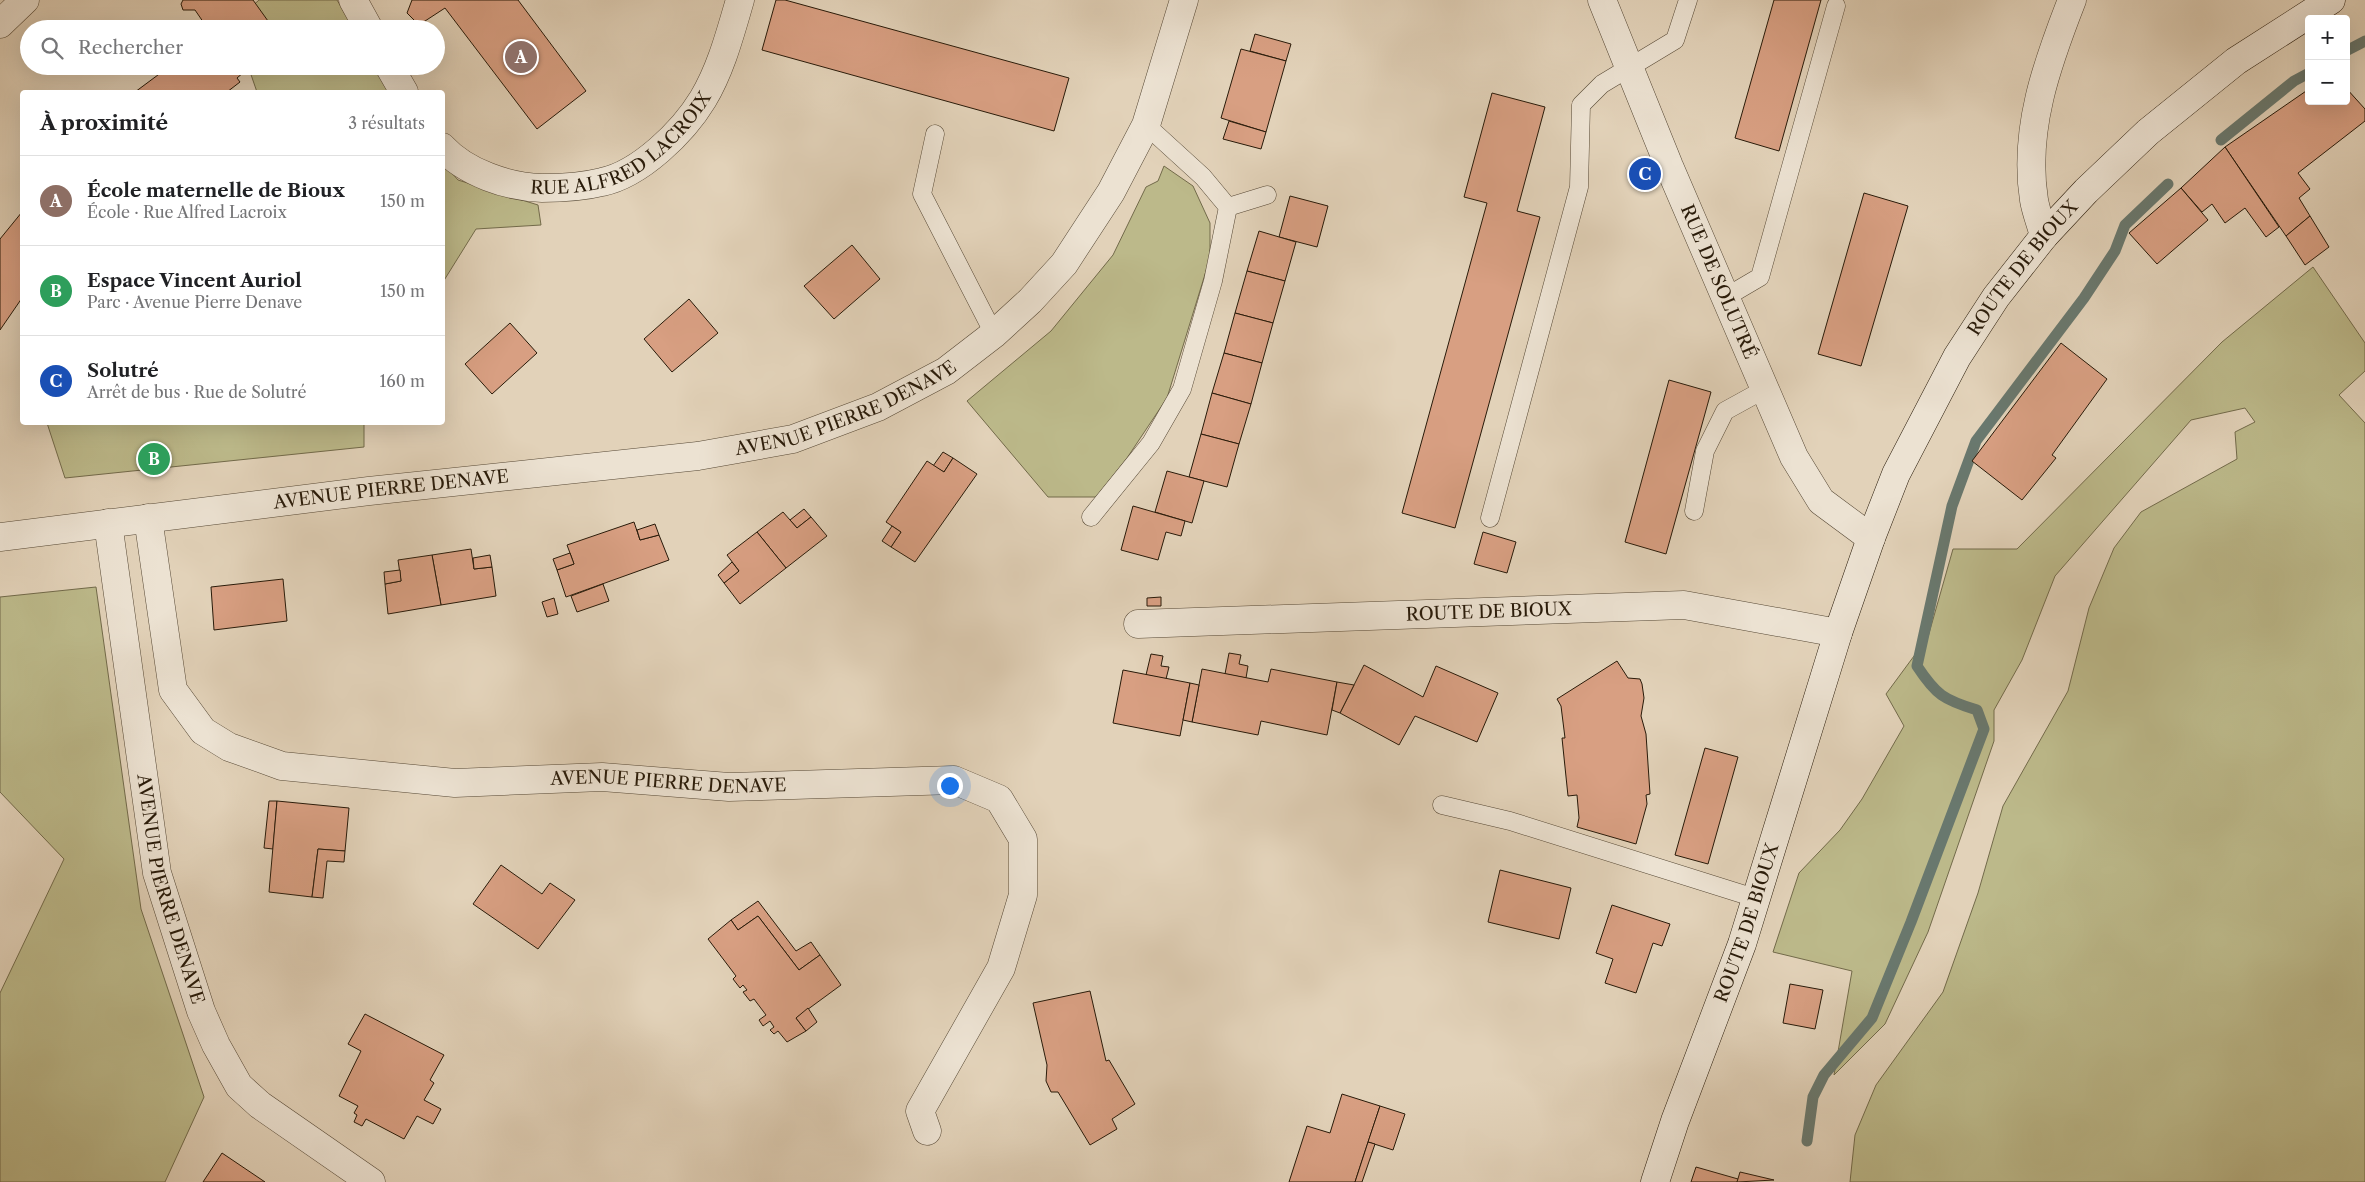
<!DOCTYPE html>
<html lang="fr">
<meta charset="utf-8">
<style>
body{margin:0;font-family:"Libre Caslon Text",serif;background:#f6f6f6;color:#202124}
.controls{position:absolute;right:15px;top:15px;display:grid;overflow:hidden;border-radius:5px;box-shadow:0 5px 20px #0002}
.controls button{width:45px;height:45px;display:grid;place-items:center;padding:0;border:0;border-bottom:1px solid #e0e0e0;background:#fff;color:#202124;font:25px sans-serif}
.you{position:absolute;left:949px;top:785px;width:18px;height:18px;margin:-12px;border:4px solid #fff;border-radius:50%;background:#1a73e8;box-shadow:0 0 0 8px #1a73e833}
.badge{display:grid;place-items:center;width:32px;height:32px;border-radius:50%;background:#0b8043;color:#fff;font-size:16px;font-weight:700}
.pin{position:absolute;translate:-50% -50%;border:2px solid #fff;box-shadow:0 1px 5px #0006}
.list{margin:0;padding:0;list-style:none}
h2{display:flex;justify-content:space-between;align-items:center;height:65px;margin:0;padding:0 20px;font-size:21px}
h2 small{font-size:16px;font-weight:400;color:#757577}
.list li{display:grid;grid-template-columns:32px 1fr auto;gap:15px;align-items:center;box-sizing:border-box;height:90px;padding:0 20px;border-top:1px solid #e0e0e0}
.list b{display:block;font-size:19px;white-space:nowrap}
.list p{margin:0;font-size:16px;white-space:nowrap;color:#757577}
.list em{font-size:16px;font-style:normal;color:#757577}
.icon{flex:none;width:28px;height:28px;fill:none;stroke:currentColor;stroke-width:2;stroke-linecap:round;stroke-linejoin:round}
.map{position:relative;flex:none;width:2365px;height:1182px;overflow:hidden}
.search{position:absolute;background:#fff;box-shadow:0 5px 20px #0002;left:20px;top:20px;width:425px;height:55px;display:flex;align-items:center;gap:12px;box-sizing:border-box;padding:0 18px;border-radius:28px;color:#757577;font-size:19px}
.panel{position:absolute;background:#fff;box-shadow:0 5px 20px #0002;left:20px;top:90px;width:425px;height:335px;border-radius:5px}
.map>svg:first-child{display:block}
</style>
<div class="map">
<svg width="2365" height="1182" viewBox="0 0 2365 1182">
<rect width="100%" height="100%" fill="#e2d2b9"/>
<filter id="stains"><feTurbulence type="fractalNoise" baseFrequency=".004" numOctaves="4"/><feColorMatrix values="0 0 0 0 .2 0 0 0 0 .09 0 0 0 0 .02 0 0 0 .5 -.17"/></filter>
<radialGradient id="worn" r=".72"><stop offset=".6" stop-color="#630" stop-opacity="0"/><stop offset="1" stop-color="#630" stop-opacity=".3"/></radialGradient>
<g fill="#bcb98a" stroke="#726a4a">
<polygon points="259,0 337,0 354,29 236,29 234,23"/>
<polygon points="248,66 376,66 392,92 257,92"/>
<polygon points="442,162 458,180 538,205 541,225 476,229 443,282"/>
<polygon points="1164,166 1193,186 1210,223 1210,258 1167,398 1127,458 1096,497 1048,497 967,401 1051,331 1113,255 1146,187 1158,181"/>
<polygon points="2313,267 2365,343 2365,371 2339,395 2365,423 2365,1182 1850,1182 1855,1135 1876,1085 1943,992 1978,893 2003,806 2068,691 2089,608 2114,548 2141,512 2237,459 2235,432 2255,422 2245,408 2191,420 2055,576 2022,660 1994,710 1994,741 1928,932 1885,1024 1834,1075 1852,971 1773,952 1799,873 1840,830 1862,799 1904,726 1886,694 1928,637 1953,549 2017,549 2222,342"/>
<polygon points="47,423 364,423 364,447 65,478"/>
<polygon points="96,587 141,909 204,1097 165,1182 0,1182 0,993 64,859 0,792 0,597"/>
</g>
<g fill="none" stroke-linecap="round" stroke-linejoin="round">
<g stroke="#69786e" stroke-width="11">
<polyline points="2346,51 2365,41"/>
<polyline points="2221,140 2294,81 2309,73"/>
<path d="M1807 1141 1813 1097 1824 1075 1872 1018 1911 922 1984 729 1977 710C1944 700 1936 695 1917 666L1952 506 1976 441 2084 298 2115 251 2125 225 2168 184"/>
</g>
</g>
<g fill="#d89f82" stroke="#281a09">
<polygon points="183,0 253,0 268,21 259,29 208,29 195,10 183,10 181,4"/>
<polygon points="412,0 518,0 586,91 537,129 445,8 422,23 417,23 407,13"/>
<polygon points="776,0 785,0 1069,78 1054,131 762,50"/>
<polygon points="1774,0 1821,0 1779,151 1735,138"/>
<polygon points="1255,34 1291,44 1286,61 1250,51"/>
<polygon points="1241,49 1286,61 1266,132 1221,118"/>
<polygon points="170,66 251,66 237,78 240,82 227,92 135,92"/>
<polygon points="2346,88 2365,109 2365,121 2298,173 2310,189 2299,198 2310,216 2286,236 2225,147 2309,89 2309,101 2346,101"/>
<polygon points="1492,93 1545,107 1517,211 1540,217 1455,528 1402,513 1487,203 1464,197"/>
<polygon points="1229,121 1266,132 1261,149 1223,139"/>
<polygon points="2225,147 2279,227 2266,237 2245,208 2225,223 2212,204 2202,212 2181,188"/>
<polygon points="2181,188 2208,220 2157,264 2129,233"/>
<polygon points="1864,193 1908,206 1861,366 1818,354"/>
<polygon points="1290,196 1328,206 1317,247 1279,237"/>
<polygon points="22,212 22,298 0,330 0,239"/>
<polygon points="2310,216 2329,247 2305,265 2286,236"/>
<polygon points="1259,231 1296,242 1285,281 1247,271"/>
<polygon points="852,245 880,279 834,319 804,286"/>
<polygon points="1247,271 1285,281 1273,323 1235,313"/>
<polygon points="689,299 718,333 672,372 644,339"/>
<polygon points="1235,313 1273,323 1262,363 1224,353"/>
<polygon points="510,323 537,353 492,394 465,364"/>
<polygon points="2061,343 2107,379 2052,455 2056,458 2022,500 1972,461"/>
<polygon points="1224,353 1262,363 1251,404 1212,393"/>
<polygon points="1669,380 1711,392 1666,554 1625,542"/>
<polygon points="1212,393 1251,404 1239,444 1201,434"/>
<polygon points="1201,434 1239,444 1227,487 1189,477"/>
<polygon points="943,452 953,458 944,472 933,466"/>
<polygon points="953,458 977,474 915,562 891,547 901,532 886,522 927,461 944,472"/>
<polygon points="1167,471 1204,481 1192,523 1155,512"/>
<polygon points="1133,506 1185,521 1181,536 1166,532 1158,560 1121,550"/>
<polygon points="804,509 811,517 797,528 790,520"/>
<polygon points="783,512 797,528 811,517 827,536 786,568 757,532"/>
<polygon points="634,522 640,540 659,535 669,560 566,597 557,570 574,564 567,545"/>
<polygon points="655,524 659,535 640,540 637,530"/>
<polygon points="892,526 901,532 891,547 882,541"/>
<polygon points="757,532 786,568 740,604 724,583 739,571 727,555"/>
<polygon points="1483,532 1516,542 1507,573 1474,564"/>
<polygon points="471,549 474,569 492,567 496,596 441,605 432,555"/>
<polygon points="570,553 574,564 557,570 553,559"/>
<polygon points="432,555 441,605 388,614 385,584 401,581 398,560"/>
<polygon points="490,555 492,567 474,569 473,558"/>
<polygon points="732,562 739,571 724,583 718,575"/>
<polygon points="400,570 401,581 385,584 384,572"/>
<polygon points="283,579 287,621 214,630 211,587"/>
<polygon points="603,584 609,601 577,612 571,596"/>
<polygon points="1161,597 1161,606 1147,606 1147,598"/>
<polygon points="554,598 558,614 547,617 542,602"/>
<polygon points="1229,653 1241,655 1239,664 1248,666 1246,678 1225,674"/>
<polygon points="1151,654 1163,656 1161,666 1169,667 1166,679 1146,675"/>
<polygon points="1617,661 1628,678 1640,679 1642,684 1644,698 1641,716 1646,734 1650,794 1646,795 1647,804 1636,844 1577,827 1579,818 1577,795 1568,796 1562,738 1565,738 1561,706 1557,699"/>
<polygon points="1364,665 1423,697 1436,666 1498,693 1477,742 1415,716 1399,745 1340,713"/>
<polygon points="1202,669 1268,682 1271,669 1337,682 1327,735 1261,721 1258,735 1192,722"/>
<polygon points="1123,670 1190,683 1180,736 1113,723"/>
<polygon points="1337,682 1354,685 1340,713 1332,710"/>
<polygon points="1190,683 1199,685 1192,722 1183,720"/>
<polygon points="1705,748 1738,757 1708,864 1675,855"/>
<polygon points="269,801 277,801 273,849 264,848"/>
<polygon points="277,801 349,808 345,851 318,849 312,897 269,892"/>
<polygon points="318,849 345,851 344,862 327,861 323,898 312,897"/>
<polygon points="501,865 542,894 550,883 575,900 538,949 473,904"/>
<polygon points="1500,870 1571,888 1559,939 1488,922"/>
<polygon points="758,901 796,951 811,942 820,955 799,970 758,916 738,930 731,920"/>
<polygon points="1612,905 1670,924 1662,946 1653,943 1636,993 1605,983 1613,959 1596,953"/>
<polygon points="758,916 799,970 820,955 841,985 796,1018 806,1031 787,1042 778,1031 774,1034 770,1030 774,1027 770,1021 763,1026 759,1020 766,1015 754,999 750,1001 743,992 747,990 743,985 740,988 733,979 736,976 708,939 731,920 738,930"/>
<polygon points="1790,984 1823,990 1815,1029 1783,1023"/>
<polygon points="1090,991 1106,1061 1109,1060 1135,1104 1112,1119 1117,1129 1090,1145 1058,1092 1051,1092 1046,1081 1047,1065 1033,1003"/>
<polygon points="808,1008 817,1022 806,1031 796,1018"/>
<polygon points="365,1014 444,1055 430,1080 434,1083 424,1100 441,1109 433,1124 417,1116 404,1139 366,1119 362,1126 354,1122 357,1115 354,1113 358,1106 339,1096 361,1051 348,1044"/>
<polygon points="1342,1094 1380,1106 1355,1182 1289,1182 1307,1126 1330,1133"/>
<polygon points="1380,1106 1405,1114 1393,1150 1368,1142"/>
<polygon points="1368,1142 1375,1144 1362,1182 1355,1182"/>
<polygon points="222,1153 265,1182 203,1182"/>
<polygon points="1696,1167 1738,1179 1737,1182 1691,1182"/>
<polygon points="1740,1172 1774,1180 1737,1182"/>
</g>
<g fill="none" stroke-linecap="round" stroke-linejoin="round">
<defs>
<g id="service">
<polyline points="935,134 922,194 994,334"/>
<polyline points="1228,207 1267,195"/>
<polyline points="1726,297 1760,277 1836,6"/>
<polyline points="1694,511 1705,451 1725,411 1765,389"/>
<polyline points="1091,517 1151,443 1182,389 1213,281 1228,207 1203,177 1146,125"/>
<polyline points="1490,518 1579,187 1581,105 1602,84 1675,40 1688,0"/>
<polyline points="1442,805 1510,821 1755,898"/>
</g>
<g id="minor">
<polyline points="353,0 369,29"/>
<path id="s1" d="M1602 0 1669 166 1794 457 1821 501 1871 538"/>
<polyline points="0,24 25,0"/>
<polyline points="389,66 404,92"/>
<path id="s2" d="M442 147C466 173 508 187 542 188 562 188 582 187 602 182 640 174 683 132 703 99 721 69 730 34 740 0"/>
<path d="M2044 236C2041 224 2036 212 2034 200 2023 130 2047 64 2072 0"/>
<path id="s3" d="M148 518 173 690 203 731 229 747 282 766 455 783 602 777 729 787 954 780 999 799 1023 839V895L1001 968 920 1111 927 1131"/>
<path id="s4" d="M108 523 157 873 201 1011 216 1045 239 1086 260 1105 371 1182"/>
<path id="s5" d="M0 537 369 491 698 456 793 439 878 407 946 371 994 334 1030 301 1064 264 1111 192 1146 125 1184 0"/>
<path id="s6" d="M1138 624 1684 605 1838 633"/>
</g>
<g id="secondary">
<path id="s7" d="M1655 1182 1675 1121 1742 944 1838 633 1871 538 1896 474 1957 357 1996 297 2044 236 2086 191 2148 132 2236 61 2331 0"/>
</g>
</defs>
<use href="#service" stroke="#564835" stroke-width="19"/>
<use href="#minor" stroke="#564835" stroke-width="29"/>
<use href="#secondary" stroke="#281a09" stroke-width="29"/>
<use href="#service" stroke="#ece2d2" stroke-width="18"/>
<use href="#minor" stroke="#ece2d2" stroke-width="28"/>
<use href="#secondary" stroke="#ece2d2" stroke-width="28"/>
</g>
<g text-anchor="middle" stroke-width="4" stroke-linejoin="round" paint-order="stroke">
<g font-size="18" fill="#281a09" stroke="#ece2d2">
<text dy="6" stroke="none"><textPath href="#s2" startOffset="205">RUE ALFRED LACROIX</textPath></text>
<text dy="6" stroke="none"><textPath href="#s7" startOffset="991">ROUTE DE BIOUX</textPath></text>
<text dy="6" stroke="none"><textPath href="#s1" startOffset="305">RUE DE SOLUTRÉ</textPath></text>
<text dy="6" stroke="none"><textPath href="#s5" startOffset="859">AVENUE PIERRE DENAVE</textPath></text>
<text dy="6" stroke="none"><textPath href="#s5" startOffset="394">AVENUE PIERRE DENAVE</textPath></text>
<text dy="6" stroke="none"><textPath href="#s6" startOffset="351">ROUTE DE BIOUX</textPath></text>
<text dy="6" stroke="none"><textPath href="#s3" startOffset="699">AVENUE PIERRE DENAVE</textPath></text>
<text dy="6" stroke="none"><textPath href="#s4" startOffset="372">AVENUE PIERRE DENAVE</textPath></text>
<text dy="6" stroke="none"><textPath href="#s7" startOffset="275">ROUTE DE BIOUX</textPath></text>
</g>
</g>
<rect width="100%" height="100%" filter="url(#stains)"/>
<rect width="100%" height="100%" fill="url(#worn)"/>
</svg>
<div class="controls">
<button>+</button>
<button>−</button>
</div>
<div class="you"></div>
<div class="pin badge" style="left:521px;top:57px;background:#8d6e63">A</div>
<div class="pin badge" style="left:154px;top:459px;background:#2e9e5b">B</div>
<div class="pin badge" style="left:1645px;top:174px;background:#1a4fb4">C</div>
<div class="search"><svg class="icon" aria-label="search" viewBox="0 0 24 24"><circle cx="10" cy="10" r="6"/><path d="M15 15l6 6"/></svg>Rechercher</div>
<section class="panel">
<h2>À proximité<small>3 résultats</small></h2>
<ul class="list">
<li><span class="badge" style="background:#8d6e63">A</span><div><b>École maternelle de Bioux</b><p>École · Rue Alfred Lacroix</p></div><em>150 m</em></li>
<li><span class="badge" style="background:#2e9e5b">B</span><div><b>Espace Vincent Auriol</b><p>Parc · Avenue Pierre Denave</p></div><em>150 m</em></li>
<li><span class="badge" style="background:#1a4fb4">C</span><div><b>Solutré</b><p>Arrêt de bus · Rue de Solutré</p></div><em>160 m</em></li>
</ul>
</section>
</div>
